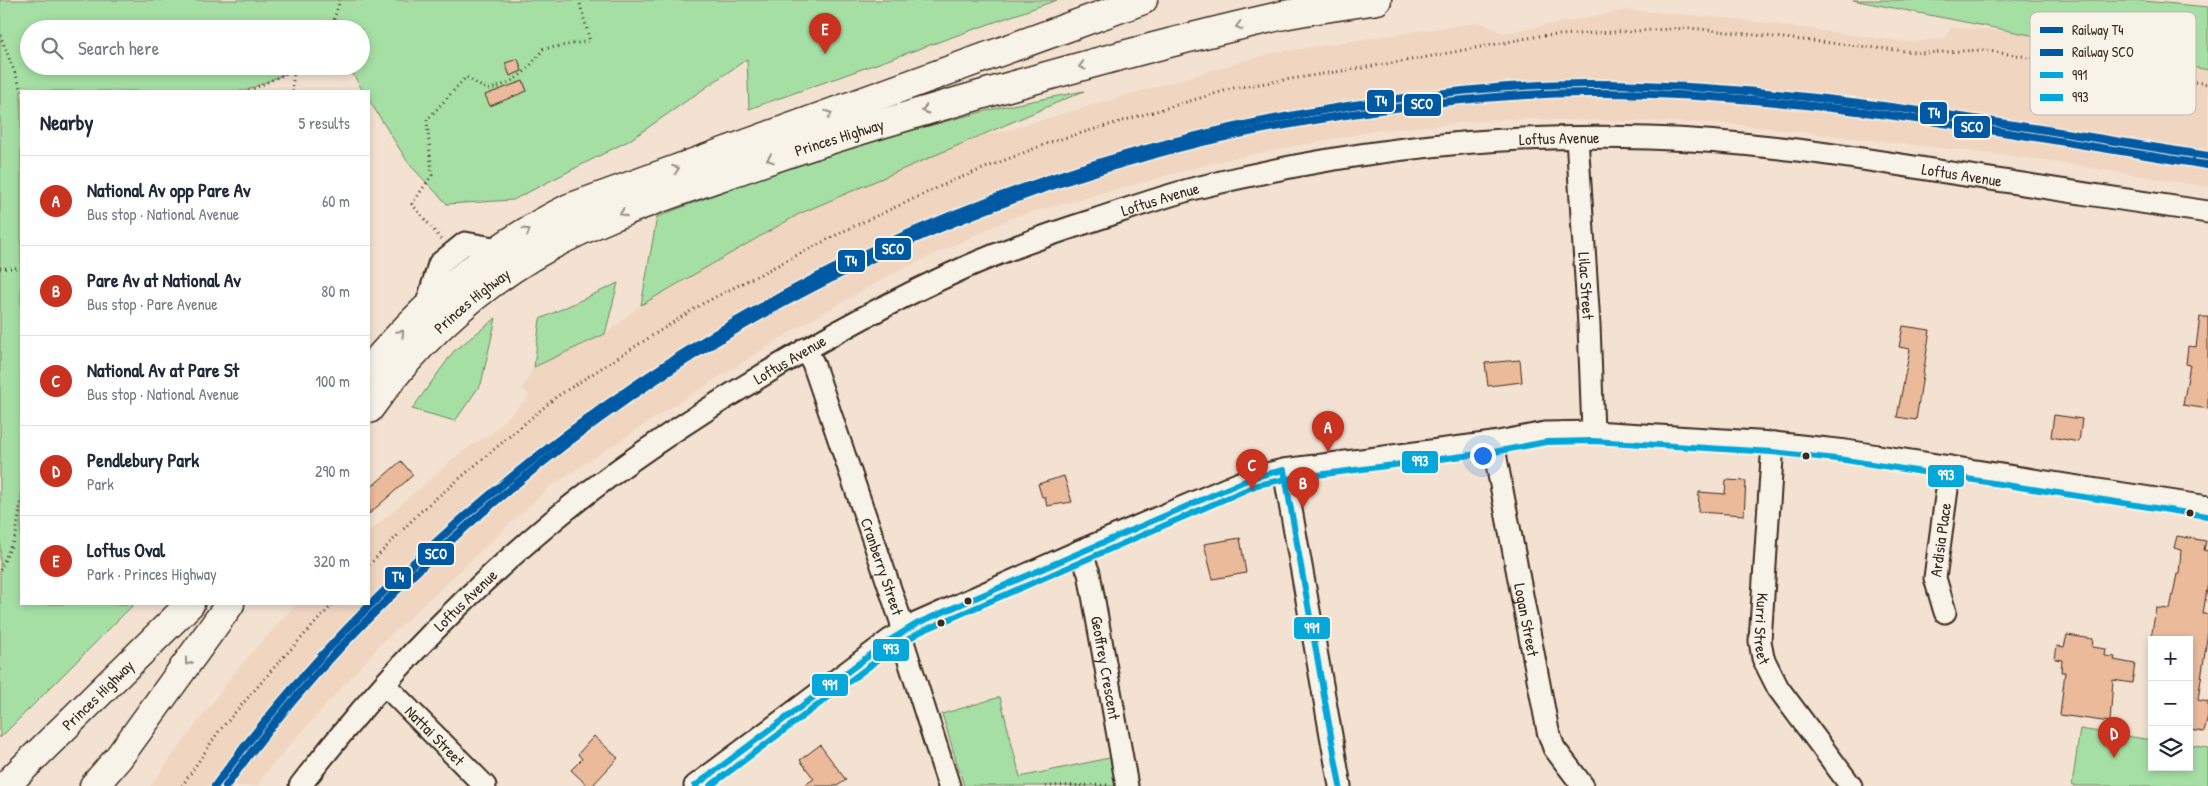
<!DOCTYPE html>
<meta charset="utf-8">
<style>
body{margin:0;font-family:"Patrick Hand",sans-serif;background:#f6f6f7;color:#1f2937}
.controls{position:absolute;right:15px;bottom:15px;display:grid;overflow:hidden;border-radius:0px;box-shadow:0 2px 8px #0003}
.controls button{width:45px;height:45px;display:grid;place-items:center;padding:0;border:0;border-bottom:1px solid #e0e1e3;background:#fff;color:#1f2937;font:25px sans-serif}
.you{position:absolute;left:1482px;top:455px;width:18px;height:18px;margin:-12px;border:4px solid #fff;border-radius:50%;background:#1a73e8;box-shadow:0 0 0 8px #1a73e833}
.badge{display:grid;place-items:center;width:32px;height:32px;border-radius:50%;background:#c8321e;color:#fff;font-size:16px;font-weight:700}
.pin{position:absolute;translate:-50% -41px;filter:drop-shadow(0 1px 2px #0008)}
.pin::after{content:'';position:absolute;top:26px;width:18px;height:15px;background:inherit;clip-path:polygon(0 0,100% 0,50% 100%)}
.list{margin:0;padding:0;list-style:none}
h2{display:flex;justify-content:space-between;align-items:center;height:65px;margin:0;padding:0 20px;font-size:21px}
h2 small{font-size:16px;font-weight:400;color:#747a83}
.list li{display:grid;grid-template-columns:32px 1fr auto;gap:15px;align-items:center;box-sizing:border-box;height:90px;padding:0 20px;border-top:1px solid #e0e1e3}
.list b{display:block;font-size:19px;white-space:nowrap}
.list p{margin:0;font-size:16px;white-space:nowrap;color:#747a83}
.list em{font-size:16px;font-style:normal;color:#747a83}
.icon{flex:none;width:28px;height:28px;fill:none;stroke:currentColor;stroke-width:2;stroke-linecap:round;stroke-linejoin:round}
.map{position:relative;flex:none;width:2208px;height:786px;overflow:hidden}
.search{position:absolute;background:#fff;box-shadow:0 2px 8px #0003;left:20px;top:20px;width:350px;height:55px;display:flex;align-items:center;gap:12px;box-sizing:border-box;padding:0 18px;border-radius:28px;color:#747a83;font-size:19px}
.panel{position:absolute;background:#fff;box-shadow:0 2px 8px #0003;left:20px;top:90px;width:350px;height:515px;border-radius:0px}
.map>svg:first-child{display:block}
</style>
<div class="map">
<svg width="2208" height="786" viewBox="0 0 2208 786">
<rect width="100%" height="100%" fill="#f3e2d1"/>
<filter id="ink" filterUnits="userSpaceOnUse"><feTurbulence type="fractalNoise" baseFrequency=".02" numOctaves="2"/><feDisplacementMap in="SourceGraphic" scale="10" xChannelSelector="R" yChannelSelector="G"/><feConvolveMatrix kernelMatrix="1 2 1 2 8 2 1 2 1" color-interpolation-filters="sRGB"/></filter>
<g filter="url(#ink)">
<polygon fill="#f0d6c1" points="1627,10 1727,18 1907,42 1944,39 1951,27 2014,32 2208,70 2208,187 2036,159 1722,123 1503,119 1374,131 1229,159 1014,217 892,274 804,324 670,408 551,486 377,648 267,771 258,786 150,786 238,668 296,604 369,604 369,532 460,453 493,432 529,396 522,388 534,367 605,334 641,305 799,214 976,137 1014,128 1271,53 1480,22 1503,33"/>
<g fill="#a5dfa4" stroke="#708461">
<polygon points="0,0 1057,0 749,109 747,59 630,140 513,200 447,204 409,164 369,100 369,91 363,91 348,66 361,66 361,29 29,29 29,66 304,66 245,91 21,91 21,604 134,604 0,738"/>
<polygon points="1853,0 2133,0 2208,7 2208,70"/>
<polygon points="1084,91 799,214 641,305 657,217 814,156 1001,107"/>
<polygon points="618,283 605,334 534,367 540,319"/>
<polygon points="496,318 481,384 455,421 412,409 454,351"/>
<polygon points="1000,697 1020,777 1114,757 1121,786 964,786 942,714"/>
<polygon points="2080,729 2152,740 2152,767 2189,767 2189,745 2208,748 2208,786 2072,786"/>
</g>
<g fill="#eaba9b" stroke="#3b2a1e">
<polygon points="518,59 522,71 510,76 505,63"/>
<polygon points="523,81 527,91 490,106 485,95"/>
<polygon points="2200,317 2208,317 2208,409 2183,405 2190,365 2186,364 2188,346 2196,347"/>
<polygon points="1903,326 1930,330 1916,420 1897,417 1910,349 1899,347"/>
<polygon points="1520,360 1522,382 1488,386 1485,363"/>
<polygon points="2054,415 2082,419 2079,442 2051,437"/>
<polygon points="401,461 413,475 369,514 369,489"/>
<polygon points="1064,476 1072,502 1047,506 1045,497 1042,497 1038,484"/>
<polygon points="1726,480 1746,481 1744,515 1698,512 1699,492 1725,494"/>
<polygon points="2177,536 2206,541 2204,550 2208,551 2208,582 2203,614 2208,614 2208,631 2198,700 2208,702 2208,715 2204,732 2189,730 2189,640 2151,638 2156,608 2170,609 2177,574 2179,574 2181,550 2174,548"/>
<polygon points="1240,538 1246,573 1213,579 1204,544"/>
<polygon points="2067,635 2093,639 2092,647 2106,649 2105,656 2115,657 2114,660 2135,664 2132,683 2113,680 2110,722 2060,715 2065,672 2061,672 2062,660 2055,659 2057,646 2064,647"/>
<polygon points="594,736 618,758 592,786 588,786 571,770 582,759 578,754"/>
<polygon points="820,745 846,780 837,786 803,786 814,779 800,760"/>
</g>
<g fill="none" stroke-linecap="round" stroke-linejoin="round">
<defs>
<g id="minor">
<path id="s1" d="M1577 138 1589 325 1593 432"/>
<polyline points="426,307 439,264 465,243 499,249"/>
<path id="s2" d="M805 349 813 363 901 621 904 645 949 786"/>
<path id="s3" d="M1493 443 1548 731 1554 748 1583 786"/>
<path id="s4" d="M1773 443 1760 641 1763 658 1778 688 1851 786"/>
<polyline points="1284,470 1340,786"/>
<path id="s5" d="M1080 551 1089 573 1127 786"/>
<path id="s6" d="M1945 612 1935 578 1950 467"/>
<path id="s7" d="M385 685 485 786"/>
<path id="s8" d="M300 786C373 691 457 601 549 524 614 469 685 422 758 378 825 337 893 300 964 268 1007 249 1050 234 1094 220 1128 209 1161 197 1196 188 1343 151 1497 133 1649 138 1749 141 1847 156 1945 172 2033 186 2120 199 2208 212"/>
<polyline points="695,786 890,640 918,623 1080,551 1254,477 1284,470 1493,443 1545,433 1593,432 1773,443 1846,451 2208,507"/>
</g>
<g id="highway">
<path d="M369 370C424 303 491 247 569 208L1143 0"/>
<path id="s9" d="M369 409C411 349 468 295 531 257 601 215 681 191 757 164 840 135 924 111 1008 87 1099 61 1191 36 1284 15 1315 9 1346 5 1377 0"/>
<path id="s10" d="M5 786 190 604"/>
<polyline points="94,786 119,757 230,604"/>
</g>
</defs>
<use href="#minor" stroke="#3b2a1e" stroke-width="25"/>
<use href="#highway" stroke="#3b2a1e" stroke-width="31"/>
<g stroke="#3b2a1e" stroke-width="3" stroke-dasharray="1 4" stroke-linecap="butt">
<polyline points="331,29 340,0"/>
<polyline points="0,35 22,91"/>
<polyline points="249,91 301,66"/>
<polyline points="292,91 294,71"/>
<path d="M441 239 412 204 432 175 427 120 466 77 487 90C515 83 526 73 543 49L590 41 579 0"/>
<polyline points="0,268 21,268"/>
<polyline points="369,565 420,512 556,397 702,304 848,229 952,181 1051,142 1234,88 1411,60 1539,36 1690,28 1924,53 1982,50 2208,84"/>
<polyline points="0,570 16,535 21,501"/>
<polyline points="182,786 219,731 279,662 333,604"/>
<polyline points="1046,786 1109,785"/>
</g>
<use href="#minor" stroke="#f7f3e8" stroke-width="21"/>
<use href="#highway" stroke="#f7f3e8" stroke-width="28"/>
<defs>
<g id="bus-1">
<polyline points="1284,470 1340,786"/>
<polyline points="695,786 890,640 918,623 1254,477 1284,470"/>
</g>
<polyline id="bus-2" points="710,786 895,647 922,631 1257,485 1286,479 1494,452 1546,442 1593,441 1772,452 1845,460 2207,516"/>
</defs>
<use href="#bus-1" stroke="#f7f3e8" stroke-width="10"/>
<use href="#bus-2" stroke="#f7f3e8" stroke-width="10"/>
<use href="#bus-1" stroke="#06a7da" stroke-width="6"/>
<use href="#bus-2" stroke="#06a7da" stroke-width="6"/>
<defs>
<path id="rail-1" d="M215 786C285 689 367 603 456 524 712 298 1017 156 1354 105 1435 93 1517 83 1599 84 1804 86 2006 124 2208 156"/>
<path id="rail-2" d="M226 786C293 693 372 610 458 534 513 485 571 438 632 396 785 290 963 208 1142 158 1213 137 1286 124 1359 113 1436 102 1513 93 1591 93 1798 92 2003 133 2207 165"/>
</defs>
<use href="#rail-1" stroke="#f7f3e8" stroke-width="11"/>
<use href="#rail-2" stroke="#f7f3e8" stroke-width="11"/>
<use href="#rail-1" stroke="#005aa3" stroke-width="8"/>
<use href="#rail-2" stroke="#005aa3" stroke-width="8"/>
</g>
<defs><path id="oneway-chevron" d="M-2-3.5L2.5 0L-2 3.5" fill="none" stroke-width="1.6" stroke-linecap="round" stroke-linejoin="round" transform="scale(1.25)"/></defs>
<g stroke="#998e83">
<use href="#oneway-chevron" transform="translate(1239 26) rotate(166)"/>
<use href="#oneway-chevron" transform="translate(1082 66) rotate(165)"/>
<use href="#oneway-chevron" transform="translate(925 110) rotate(164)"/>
<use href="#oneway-chevron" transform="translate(829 114) rotate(-20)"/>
<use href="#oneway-chevron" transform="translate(770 159) rotate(161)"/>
<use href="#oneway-chevron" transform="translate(676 169) rotate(-20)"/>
<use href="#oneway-chevron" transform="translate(623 213) rotate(159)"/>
<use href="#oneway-chevron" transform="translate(527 231) rotate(-32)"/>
<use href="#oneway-chevron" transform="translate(401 333) rotate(-46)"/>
<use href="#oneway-chevron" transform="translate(188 662) rotate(126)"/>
</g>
</g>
<g fill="#3b2a1e" stroke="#f7f3e8" stroke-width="2">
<circle cx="1806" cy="456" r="4.5"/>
<circle cx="2190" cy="513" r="4.5"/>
<circle cx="968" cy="601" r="4.5"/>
<circle cx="941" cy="623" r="4.5"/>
</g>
<g text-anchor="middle" stroke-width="4.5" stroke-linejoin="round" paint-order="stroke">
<g font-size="16" fill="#3b2a1e" stroke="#f7f3e8">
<text dy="6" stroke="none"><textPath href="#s9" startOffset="555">Princes Highway</textPath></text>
<text dy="6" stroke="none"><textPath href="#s8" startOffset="1464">Loftus Avenue</textPath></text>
<text dy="6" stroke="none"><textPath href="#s8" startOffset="1869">Loftus Avenue</textPath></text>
<text dy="6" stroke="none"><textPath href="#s8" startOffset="1059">Loftus Avenue</textPath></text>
<text dy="6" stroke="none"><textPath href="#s1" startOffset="148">Lilac Street</textPath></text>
<text dy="6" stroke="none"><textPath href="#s9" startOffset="150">Princes Highway</textPath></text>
<text dy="6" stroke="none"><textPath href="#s8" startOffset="654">Loftus Avenue</textPath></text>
<text dy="6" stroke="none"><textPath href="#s6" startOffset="74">Ardisia Place</textPath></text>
<text dy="6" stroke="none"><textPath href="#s2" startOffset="231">Cranberry Street</textPath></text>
<text dy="6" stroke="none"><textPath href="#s8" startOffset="249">Loftus Avenue</textPath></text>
<text dy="6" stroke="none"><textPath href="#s3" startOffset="180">Logan Street</textPath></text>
<text dy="6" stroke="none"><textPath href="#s4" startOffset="186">Kurri Street</textPath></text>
<text dy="6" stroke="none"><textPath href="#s5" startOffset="120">Geoffrey Crescent</textPath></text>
<text dy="6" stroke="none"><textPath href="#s10" startOffset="130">Princes Highway</textPath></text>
<text dy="6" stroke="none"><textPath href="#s7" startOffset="71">Nattai Street</textPath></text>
</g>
</g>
<rect x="2030" y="12" width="166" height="103" rx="8" fill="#f7f3e8" stroke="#bfb7ab" stroke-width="1"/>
<rect x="2040" y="27" width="23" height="6" fill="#005aa3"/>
<rect x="2040" y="49" width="23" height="7" fill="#005aa3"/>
<rect x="2040" y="72" width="23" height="6" fill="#06a7da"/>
<rect x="2040" y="94" width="23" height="7" fill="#06a7da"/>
<g font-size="14" fill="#3b2a1e">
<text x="2072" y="35">Railway T4</text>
<text x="2072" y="57">Railway SCO</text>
<text x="2072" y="80">991</text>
<text x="2072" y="102">993</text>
</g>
<g stroke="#f7f3e8" stroke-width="2">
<rect x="1366" y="89" width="29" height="24" rx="5" fill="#005aa3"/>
<rect x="1403" y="93" width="39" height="24" rx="5" fill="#005aa3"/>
<rect x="1919" y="101" width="29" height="24" rx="5" fill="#005aa3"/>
<rect x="1953" y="115" width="38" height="24" rx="5" fill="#005aa3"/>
<rect x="874" y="237" width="38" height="24" rx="5" fill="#005aa3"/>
<rect x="837" y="249" width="29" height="24" rx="5" fill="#005aa3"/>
<rect x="1401" y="450" width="38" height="24" rx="5" fill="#06a7da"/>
<rect x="1927" y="464" width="38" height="24" rx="5" fill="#06a7da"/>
<rect x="417" y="542" width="38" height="24" rx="5" fill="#005aa3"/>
<rect x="384" y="566" width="28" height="24" rx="5" fill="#005aa3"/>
<rect x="1293" y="616" width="38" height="24" rx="5" fill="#06a7da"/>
<rect x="872" y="638" width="38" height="24" rx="5" fill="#06a7da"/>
<rect x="811" y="673" width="38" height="24" rx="5" fill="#06a7da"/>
</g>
<g font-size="14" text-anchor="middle" font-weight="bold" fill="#fff">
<text x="1381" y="106">T4</text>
<text x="1422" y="109">SCO</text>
<text x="1934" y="118">T4</text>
<text x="1972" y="132">SCO</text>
<text x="893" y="254">SCO</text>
<text x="851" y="266">T4</text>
<text x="1420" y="466">993</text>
<text x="1946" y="480">993</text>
<text x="436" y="559">SCO</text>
<text x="398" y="582">T4</text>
<text x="1312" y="633">991</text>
<text x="891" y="654">993</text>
<text x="830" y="690">991</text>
</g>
</svg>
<div class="controls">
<button>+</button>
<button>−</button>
<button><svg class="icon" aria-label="layers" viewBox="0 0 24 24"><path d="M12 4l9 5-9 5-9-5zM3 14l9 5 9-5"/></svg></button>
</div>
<div class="you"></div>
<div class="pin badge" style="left:1328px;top:452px">A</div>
<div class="pin badge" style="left:1303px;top:508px">B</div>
<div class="pin badge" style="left:1252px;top:490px">C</div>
<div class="pin badge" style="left:2114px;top:758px">D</div>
<div class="pin badge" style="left:825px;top:54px">E</div>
<div class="search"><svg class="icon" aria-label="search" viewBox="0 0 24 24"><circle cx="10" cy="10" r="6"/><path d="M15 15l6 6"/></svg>Search here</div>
<section class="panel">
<h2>Nearby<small>5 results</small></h2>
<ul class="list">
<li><span class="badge">A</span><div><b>National Av opp Pare Av</b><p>Bus stop · National Avenue</p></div><em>60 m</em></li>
<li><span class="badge">B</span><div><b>Pare Av at National Av</b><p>Bus stop · Pare Avenue</p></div><em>80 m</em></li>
<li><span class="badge">C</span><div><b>National Av at Pare St</b><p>Bus stop · National Avenue</p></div><em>100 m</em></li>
<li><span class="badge">D</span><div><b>Pendlebury Park</b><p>Park</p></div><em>290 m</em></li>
<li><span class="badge">E</span><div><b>Loftus Oval</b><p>Park · Princes Highway</p></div><em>320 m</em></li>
</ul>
</section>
</div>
